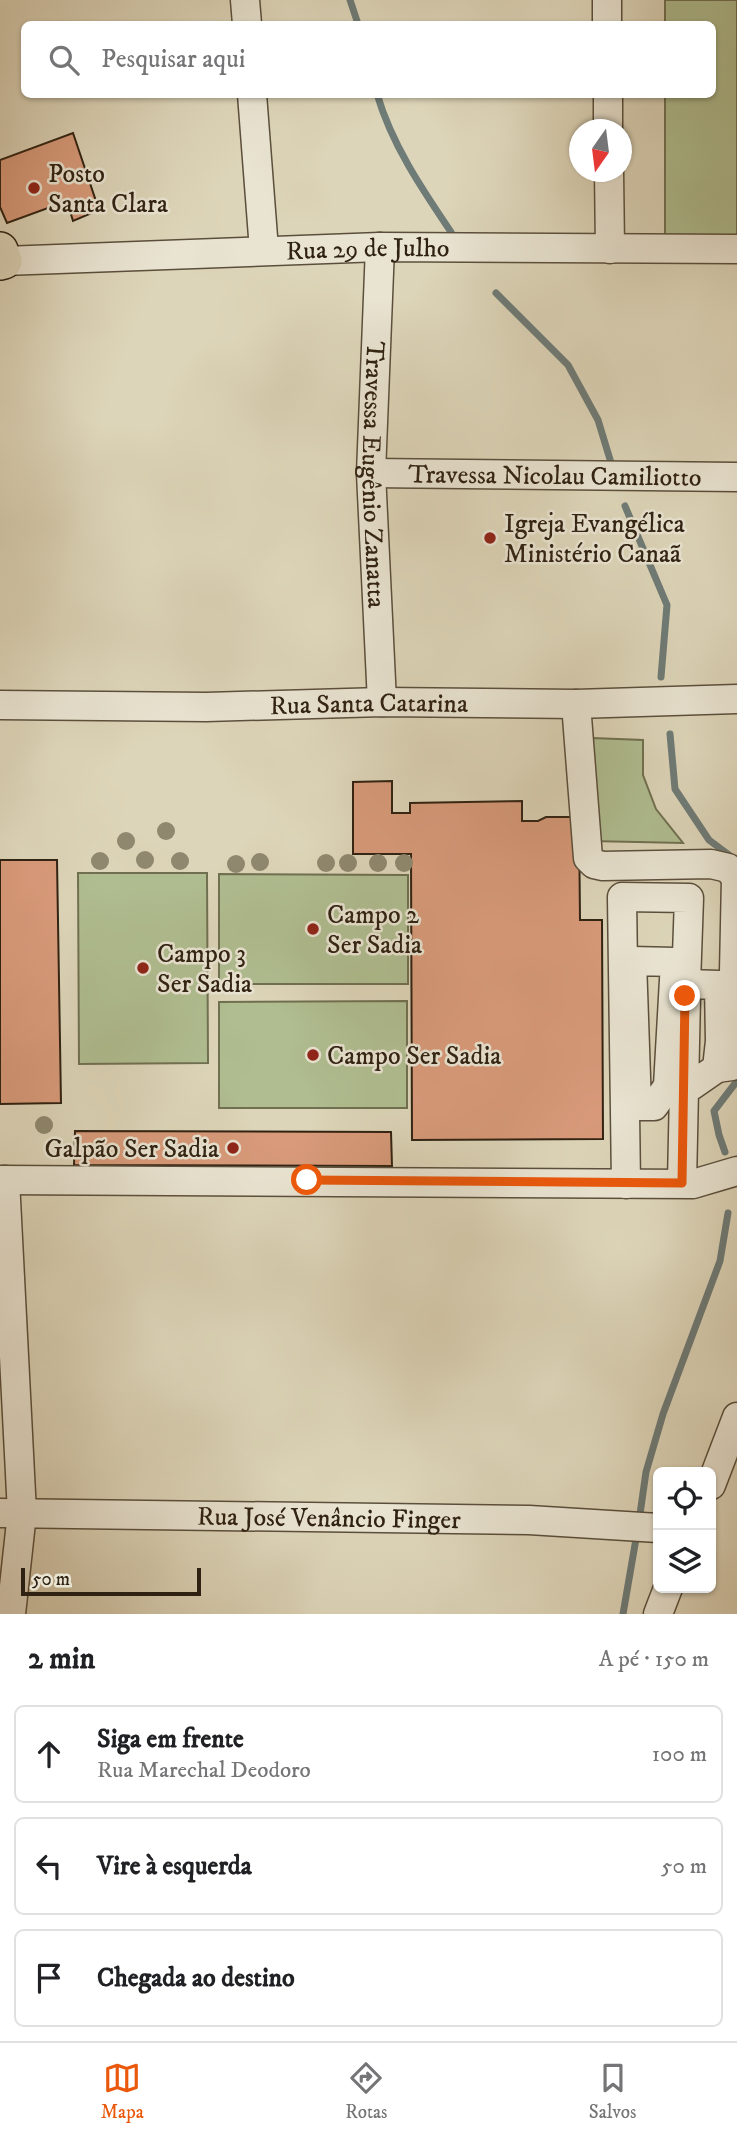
<!DOCTYPE html>
<html lang="pt">
<meta charset="utf-8">
<style>
body{margin:0;font-family:"IM FELL DW Pica",serif;background:#f6f6f6;color:#202124}
.controls{position:absolute;right:21px;bottom:21px;display:grid;overflow:hidden;border-radius:10px;box-shadow:0 2px 5px #0004}
.controls button{width:63px;height:63px;display:grid;place-items:center;padding:0;border:0;border-bottom:2px solid #e0e0e0;background:#fff;color:#202124;font:35px sans-serif}
.compass{position:absolute;left:569px;top:119px;width:63px;height:63px;border-radius:50%;background:#fff;box-shadow:0 2px 5px #0004;rotate:194deg}
.scale{position:absolute;left:21px;bottom:18px;width:180px;box-sizing:border-box;padding-left:7px;border:4px solid #302212;border-top:0;font-size:19px;line-height:24px;white-space:nowrap;color:#302212;-webkit-text-stroke:5px #e9e4d2;paint-order:stroke}
.stop{position:absolute;width:21px;height:21px;margin:-16px;border:5px solid #ea580c;border-radius:50%;background:#fff}
.stop.end{background:#ea580c;border-color:#fff;box-shadow:0 2px 7px #0008}
.list{margin:0;padding:0;list-style:none}
h2{display:flex;justify-content:space-between;align-items:center;height:91px;margin:0;padding:0 28px;font-size:30px}
h2 small{font-size:23px;font-weight:400;color:#757577}
.list li{display:grid;grid-template-columns:46px 1fr auto;gap:21px;align-items:center;box-sizing:border-box;height:98px;margin:0 14px 14px;padding:0 14px;border:2px solid #e0e0e0;border-radius:10px}
.list b{display:block;font-size:26px;white-space:nowrap}
.list p{margin:0;font-size:23px;white-space:nowrap;color:#757577}
.list em{font-size:23px;font-style:normal;color:#757577}
.icon{flex:none;width:38px;height:38px;fill:none;stroke:currentColor;stroke-width:2;stroke-linecap:round;stroke-linejoin:round}
.map{position:relative;flex:none;width:737px;height:1614px;overflow:hidden}
.search{position:absolute;background:#fff;box-shadow:0 2px 5px #0004;left:21px;right:21px;top:21px;height:77px;display:flex;align-items:center;gap:18px;box-sizing:border-box;padding:0 24px;border-radius:10px;color:#757577;font-size:26px}
.sheet{height:427px;background:#fff}
nav{display:flex;justify-content:space-around;align-items:center;box-sizing:border-box;height:98px;border-top:2px solid #e0e0e0;background:#fff;font-size:19px;color:#757577}
nav a{display:grid;justify-items:center;gap:4px}
nav .on{color:#ea580c}
.map>svg:first-child{display:block}
</style>
<div class="map">
<svg width="737" height="1614" viewBox="0 0 737 1614">
<rect width="100%" height="100%" fill="#ddd5b9"/>
<filter id="stains"><feTurbulence type="fractalNoise" baseFrequency=".00286" numOctaves="4"/><feColorMatrix values="0 0 0 0 .2 0 0 0 0 .09 0 0 0 0 .02 0 0 0 .5 -.17"/></filter>
<radialGradient id="worn" r=".72"><stop offset=".6" stop-color="#630" stop-opacity="0"/><stop offset="1" stop-color="#630" stop-opacity=".3"/></radialGradient>
<g fill="#afbd90" stroke="#707051" stroke-width="2">
<polygon points="665,0 737,0 737,236 665,236 665,95 712,94 712,24 665,24"/>
<polygon points="592,738 643,740 643,775 656,809 683,843 590,841"/>
<polygon points="207,873 208,1063 79,1064 78,873"/>
<polygon points="219,874 408,875 408,984 219,984"/>
<polygon points="407,1001 407,1108 219,1108 219,1002"/>
</g>
<g fill="none" stroke-linecap="round" stroke-linejoin="round">
<g stroke="#6e7b77" stroke-width="7">
<polyline points="350,0 358,24"/>
<path d="M377 94C392 145 422 189 451 232"/>
<polyline points="496,293 568,365 598,420 612,466"/>
<polyline points="625,506 667,605 661,677"/>
<polyline points="670,734 675,789 709,840 733,858"/>
<polyline points="725,1152 719,1135 714,1111 737,1081"/>
<polyline points="639,1521 646,1472 663,1414 720,1261 728,1213"/>
<polyline points="623,1614 637,1533"/>
</g>
</g>
<g fill="#d89a7a" stroke="#302212" stroke-width="2">
<polygon points="73,133 99,210 73,221 67,201 7,223 0,207 0,160"/>
<polygon points="392,781 392,813 410,813 410,803 522,801 522,821 538,821 546,817 579,817 580,920 602,920 603,1139 412,1140 411,854 353,854 353,782"/>
<polygon points="0,860 57,860 61,1103 0,1104"/>
<polygon points="75,1131 391,1132 392,1166 74,1165"/>
</g>
<g fill="none" stroke-linecap="round" stroke-linejoin="round">
<defs>
<g id="minor">
<polyline points="245,0 247,24"/>
<polyline points="607,0 607,24"/>
<polyline points="252,94 264,250"/>
<polyline points="608,94 608,130"/>
<polyline points="609,172 610,249"/>
<path id="s1" d="M380 247 371 473 382 702"/>
<path id="s2" d="M4 261 380 247 737 249"/>
<path id="s3" d="M371 473 737 477"/>
<polyline points="576,704 588,858 594,864 603,866 711,864 728,868 736,878 732,1066 717,1068"/>
<path id="s4" d="M0 705 206 707 382 702 576 704 737 699"/>
<polygon points="632,961 675,962 668,1086 654,1106 637,1106"/>
<polyline points="668,1086 691,1086 717,1068 720,1041 719,985 686,984 686,996 682,1183"/>
<polyline points="0,1180 693,1184 737,1171"/>
<polyline points="5,1180 22,1513 11,1614"/>
<polyline points="626,1184 622,897 689,898 686,984"/>
<polyline points="711,1485 737,1417"/>
<path id="s5" d="M0 1513 529 1520 658 1528"/>
<polyline points="658,1614 668,1588"/>
</g>
<polyline id="major" points="0,250 4,261 0,262"/>
</defs>
<use href="#minor" stroke="#5b4f3c" stroke-width="31"/>
<use href="#major" stroke="#302212" stroke-width="38"/>
<use href="#minor" stroke="#e9e4d2" stroke-width="28"/>
<use href="#major" stroke="#ddd5b9" stroke-width="35"/>
</g>
<g fill="#8f886f">
<circle cx="166" cy="831" r="9"/>
<circle cx="126" cy="841" r="9"/>
<circle cx="145" cy="860" r="9"/>
<circle cx="100" cy="861" r="9"/>
<circle cx="180" cy="861" r="9"/>
<circle cx="260" cy="862" r="9"/>
<circle cx="326" cy="863" r="9"/>
<circle cx="348" cy="863" r="9"/>
<circle cx="378" cy="863" r="9"/>
<circle cx="404" cy="863" r="9"/>
<circle cx="236" cy="864" r="9"/>
<circle cx="44" cy="1125" r="9"/>
</g>
<g fill="none" stroke-linecap="round" stroke-linejoin="round">
<polyline stroke="#ea580c" stroke-width="9" points="307,1180 682,1183 685,996"/>
</g>
<g fill="#8f2418" stroke="#e9e4d2" stroke-width="2.5">
<circle cx="34" cy="188" r="7"/>
<circle cx="490" cy="538" r="7"/>
<circle cx="313" cy="929" r="7"/>
<circle cx="143" cy="968" r="7"/>
<circle cx="313" cy="1055" r="7"/>
<circle cx="233" cy="1148" r="7"/>
</g>
<g text-anchor="middle" stroke-width="5" stroke-linejoin="round" paint-order="stroke">
<g font-size="26" fill="#302212" stroke="#e9e4d2" text-anchor="start">
<text x="48" y="182">Posto<tspan x="48" dy="30">Santa Clara</tspan></text>
<text x="504" y="532">Igreja Evangélica<tspan x="504" dy="30">Ministério Canaã</tspan></text>
<text x="327" y="923">Campo 2<tspan x="327" dy="30">Ser Sadia</tspan></text>
<text x="157" y="962">Campo 3<tspan x="157" dy="30">Ser Sadia</tspan></text>
<text x="327" y="1064">Campo Ser Sadia</text>
<text x="219" y="1157" text-anchor="end">Galpão Ser Sadia</text>
</g>
<g font-size="26" fill="#302212" stroke="#e9e4d2">
<text dy="9" stroke="none"><textPath href="#s2" startOffset="364">Rua 29 de Julho</textPath></text>
<text dy="9" stroke="none"><textPath href="#s1" startOffset="228">Travessa Eugênio Zanatta</textPath></text>
<text dy="9" stroke="none"><textPath href="#s3" startOffset="184">Travessa Nicolau Camiliotto</textPath></text>
<text dy="9" stroke="none"><textPath href="#s4" startOffset="369">Rua Santa Catarina</textPath></text>
<text dy="9" stroke="none"><textPath href="#s5" startOffset="329">Rua José Venâncio Finger</textPath></text>
</g>
</g>
<rect width="100%" height="100%" filter="url(#stains)"/>
<rect width="100%" height="100%" fill="url(#worn)"/>
</svg>
<div class="controls">
<button><svg class="icon" aria-label="locate" viewBox="0 0 24 24"><circle cx="12" cy="12" r="6"/><path d="M12 2v4M12 18v4M2 12h4M18 12h4"/></svg></button>
<button><svg class="icon" aria-label="layers" viewBox="0 0 24 24"><path d="M12 4l9 5-9 5-9-5zM3 14l9 5 9-5"/></svg></button>
</div>
<svg class="compass" viewBox="-18 -18 36 36"><path d="M0-13l5 13h-10z" fill="#e53935"/><path d="M0 13l5-13h-10z" fill="#757577"/></svg>
<div class="scale">50 m</div>
<div class="stop" style="left:307px;top:1180px"></div>
<div class="stop end" style="left:685px;top:996px"></div>
<div class="search"><svg class="icon" aria-label="search" viewBox="0 0 24 24"><circle cx="10" cy="10" r="6"/><path d="M15 15l6 6"/></svg>Pesquisar aqui</div>
</div>
<section class="sheet">
<h2>2 min<small>A pé · 150 m</small></h2>
<ul class="list">
<li><svg class="icon" aria-label="ahead" viewBox="0 0 24 24"><path d="M12 20V5M6 11l6-6 6 6"/></svg><div><b>Siga em frente</b><p>Rua Marechal Deodoro</p></div><em>100 m</em></li>
<li><svg class="icon" aria-label="left" viewBox="0 0 24 24"><path d="M17 20v-9H6M10 6l-5 5 5 5"/></svg><div><b>Vire à esquerda</b></div><em>50 m</em></li>
<li><svg class="icon" aria-label="arrive" viewBox="0 0 24 24"><path d="M6 21V4h12l-3 4 3 4H6"/></svg><div><b>Chegada ao destino</b></div></li>
</ul>
</section>
<nav>
<a class="on"><svg class="icon" aria-label="map" viewBox="0 0 24 24"><path d="M3 6l6-2 6 2 6-2v14l-6 2-6-2-6 2zM9 4v14M15 6v14"/></svg>Mapa</a>
<a><svg class="icon" aria-label="directions" viewBox="0 0 24 24"><path d="M12 3l9 9-9 9-9-9zM9 14v-3h6M13 9l2 2-2 2"/></svg>Rotas</a>
<a><svg class="icon" aria-label="saved" viewBox="0 0 24 24"><path d="M7 4h10v16l-5-4-5 4z"/></svg>Salvos</a>
</nav>
